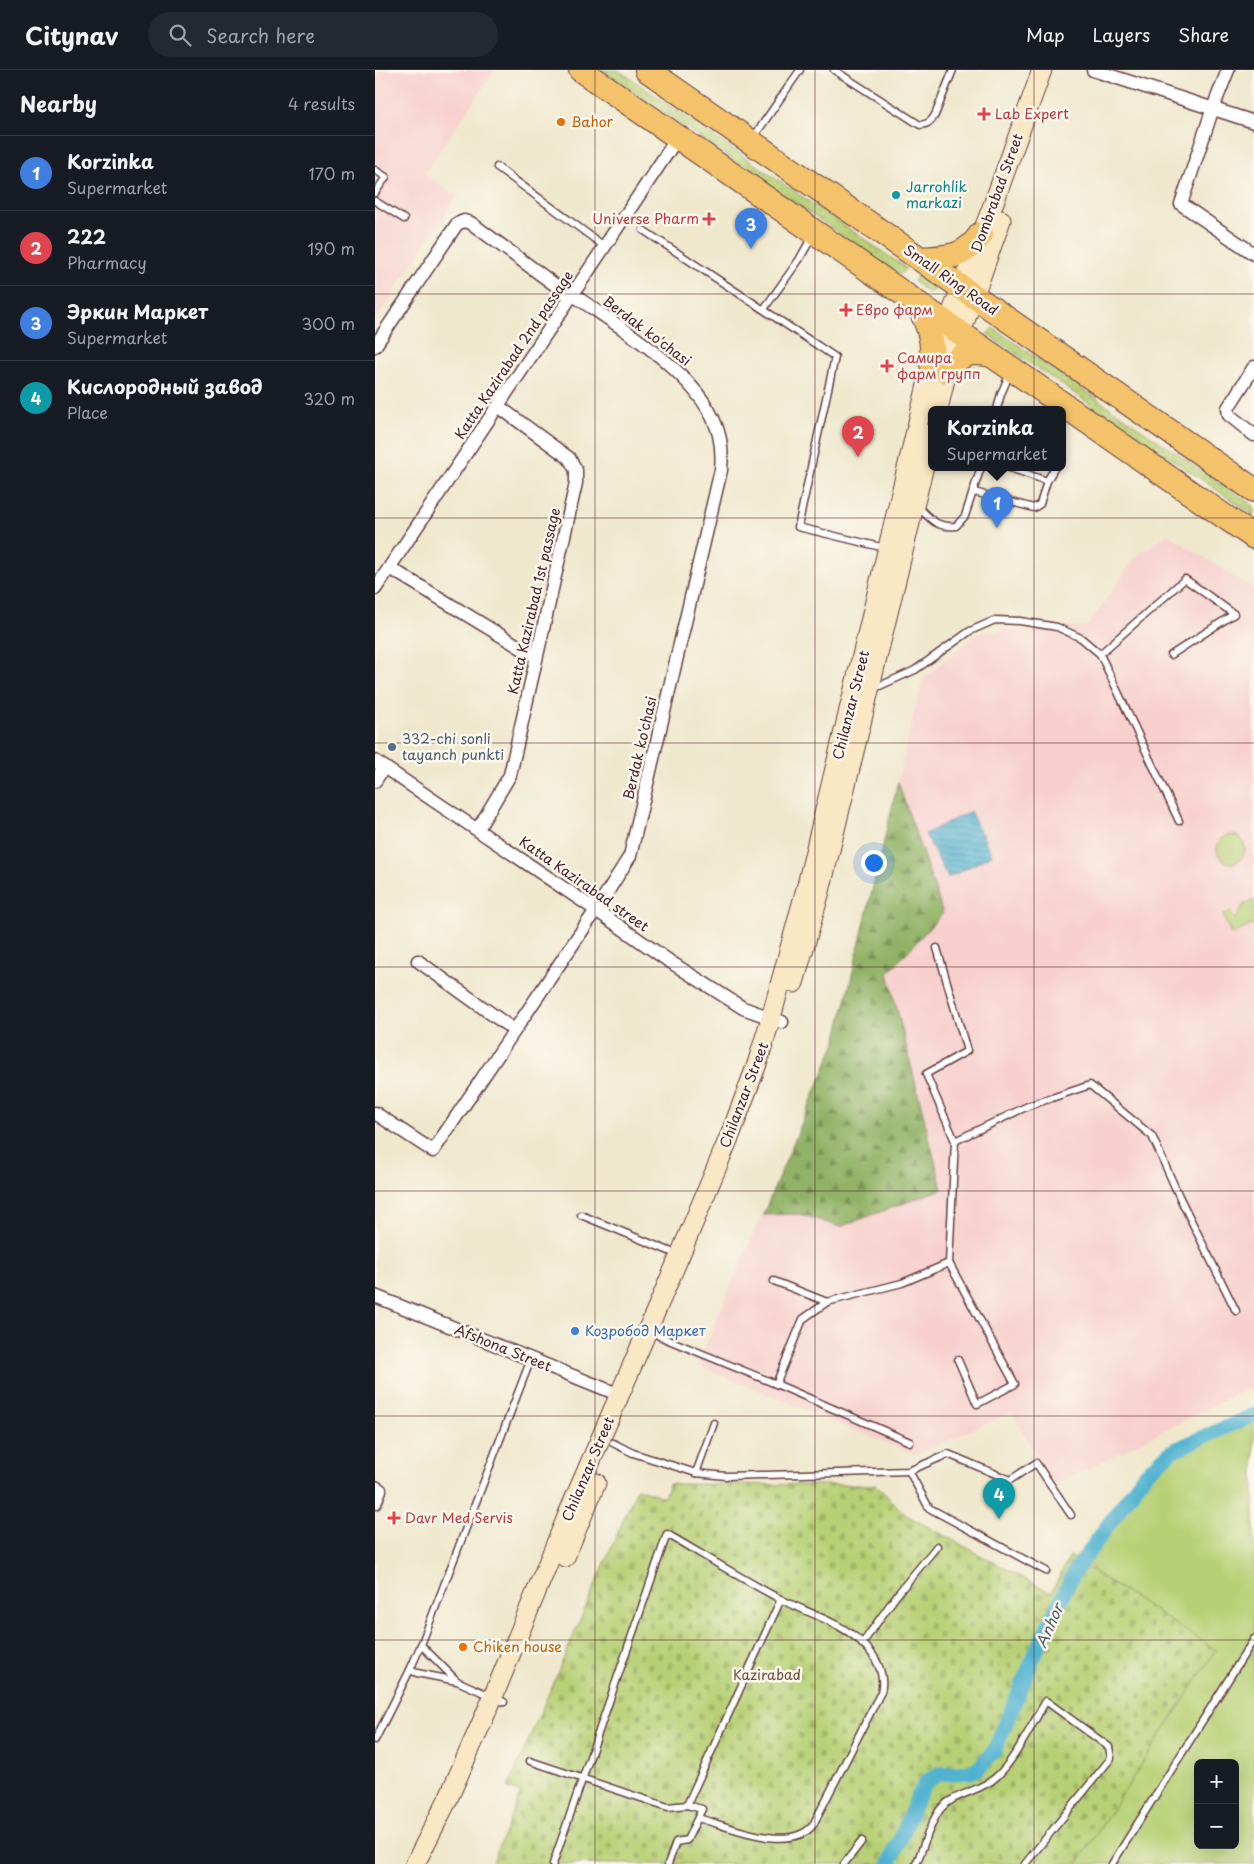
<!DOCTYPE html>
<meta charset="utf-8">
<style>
body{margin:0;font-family:"Playpen Sans",sans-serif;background:#242831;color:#f1f3f6}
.controls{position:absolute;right:15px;bottom:15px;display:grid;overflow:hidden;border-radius:8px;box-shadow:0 5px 20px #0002}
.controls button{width:45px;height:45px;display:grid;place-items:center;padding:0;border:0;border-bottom:1px solid #363941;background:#171b24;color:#f1f3f6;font:25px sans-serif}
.you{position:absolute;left:498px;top:792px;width:18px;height:18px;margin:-12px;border:4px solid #fff;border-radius:50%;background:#1a73e8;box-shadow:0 0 0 8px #1a73e833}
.badge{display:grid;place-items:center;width:32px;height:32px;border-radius:50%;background:#7c3aed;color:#fff;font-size:16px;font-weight:700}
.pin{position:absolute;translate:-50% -41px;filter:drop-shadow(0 1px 2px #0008)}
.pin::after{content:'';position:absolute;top:26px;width:18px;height:15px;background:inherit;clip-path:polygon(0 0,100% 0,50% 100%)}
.popup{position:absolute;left:553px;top:336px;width:138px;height:65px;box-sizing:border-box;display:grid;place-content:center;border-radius:8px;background:#171b24;filter:drop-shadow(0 1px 4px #0005);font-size:16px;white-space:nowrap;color:#9ea1a6}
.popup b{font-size:19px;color:#f1f3f6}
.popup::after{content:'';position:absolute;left:50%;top:100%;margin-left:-10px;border:10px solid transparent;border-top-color:#171b24}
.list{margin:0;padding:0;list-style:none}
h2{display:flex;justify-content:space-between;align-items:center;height:65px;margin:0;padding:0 20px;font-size:21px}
h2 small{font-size:16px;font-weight:400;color:#9ea1a6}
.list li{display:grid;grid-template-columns:32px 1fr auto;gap:15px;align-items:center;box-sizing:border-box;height:75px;padding:0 20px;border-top:1px solid #363941}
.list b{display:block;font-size:19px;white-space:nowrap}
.list p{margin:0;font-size:16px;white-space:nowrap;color:#9ea1a6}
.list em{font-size:16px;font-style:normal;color:#9ea1a6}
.icon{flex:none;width:28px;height:28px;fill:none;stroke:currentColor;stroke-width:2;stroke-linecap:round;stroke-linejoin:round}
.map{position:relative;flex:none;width:879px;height:1794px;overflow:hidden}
header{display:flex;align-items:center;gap:30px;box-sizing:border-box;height:70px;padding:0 25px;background:#171b24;border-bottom:1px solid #363941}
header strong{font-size:24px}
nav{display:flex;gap:28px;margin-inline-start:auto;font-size:18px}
.search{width:350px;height:45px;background:#242831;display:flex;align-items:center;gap:12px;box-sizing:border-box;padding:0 18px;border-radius:28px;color:#9ea1a6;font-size:19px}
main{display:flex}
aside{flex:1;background:#171b24}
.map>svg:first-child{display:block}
</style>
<header>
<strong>Citynav</strong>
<div class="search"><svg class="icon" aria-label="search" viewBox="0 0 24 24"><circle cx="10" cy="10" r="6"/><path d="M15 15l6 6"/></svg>Search here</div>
<nav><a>Map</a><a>Layers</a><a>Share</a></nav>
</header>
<main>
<aside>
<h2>Nearby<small>4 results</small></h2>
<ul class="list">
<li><span class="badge" style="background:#3f7fe0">1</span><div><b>Korzinka</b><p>Supermarket</p></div><em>170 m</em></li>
<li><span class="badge" style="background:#e0444e">2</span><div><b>222</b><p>Pharmacy</p></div><em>190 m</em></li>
<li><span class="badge" style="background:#3f7fe0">3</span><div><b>Эркин Маркет</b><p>Supermarket</p></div><em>300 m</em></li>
<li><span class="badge" style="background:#0f9aa8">4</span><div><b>Кислородный завод</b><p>Place</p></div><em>320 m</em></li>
</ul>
</aside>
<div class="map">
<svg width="879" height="1794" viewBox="0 0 879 1794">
<defs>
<pattern id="grass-dots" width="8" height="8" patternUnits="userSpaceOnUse" patternTransform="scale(1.25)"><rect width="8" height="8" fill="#b7d075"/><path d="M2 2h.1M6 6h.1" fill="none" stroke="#9fb265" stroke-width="1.8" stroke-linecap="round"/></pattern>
<pattern id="forest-firs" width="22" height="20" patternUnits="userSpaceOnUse" patternTransform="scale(1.25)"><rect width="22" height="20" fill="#91b266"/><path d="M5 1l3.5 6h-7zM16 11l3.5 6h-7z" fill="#789054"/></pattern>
<pattern id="cemetery-stones" width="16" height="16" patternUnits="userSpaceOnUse" patternTransform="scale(1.25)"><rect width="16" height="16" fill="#b7d075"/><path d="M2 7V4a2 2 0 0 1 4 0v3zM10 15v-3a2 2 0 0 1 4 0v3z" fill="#9fb265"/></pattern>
<pattern id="water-rules" width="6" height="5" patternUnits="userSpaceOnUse" patternTransform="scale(1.25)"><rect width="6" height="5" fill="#51b2d0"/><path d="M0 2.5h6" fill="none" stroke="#4590a9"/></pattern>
</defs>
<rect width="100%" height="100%" fill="#fbf7ec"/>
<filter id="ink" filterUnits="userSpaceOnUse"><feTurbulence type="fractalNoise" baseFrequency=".02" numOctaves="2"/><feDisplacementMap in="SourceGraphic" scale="10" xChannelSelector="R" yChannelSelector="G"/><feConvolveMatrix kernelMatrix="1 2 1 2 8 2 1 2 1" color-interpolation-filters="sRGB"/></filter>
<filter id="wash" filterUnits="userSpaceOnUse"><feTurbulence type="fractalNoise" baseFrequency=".0096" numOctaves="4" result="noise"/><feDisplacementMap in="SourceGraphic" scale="20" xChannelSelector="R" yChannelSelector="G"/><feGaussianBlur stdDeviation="1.12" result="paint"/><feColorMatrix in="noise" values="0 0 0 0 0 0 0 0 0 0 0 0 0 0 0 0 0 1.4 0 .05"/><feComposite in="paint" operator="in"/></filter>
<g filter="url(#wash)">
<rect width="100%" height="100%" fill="#efe8cd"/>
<g fill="#f7d0ce">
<polygon points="6,0 120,0 49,104 82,126 0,251 0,9"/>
<polygon points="793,464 879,519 879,1315 679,1416 637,1342 540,1385 322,1295 461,972 547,610 602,563 634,559 660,561 663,554 712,557 761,487"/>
</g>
<g fill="url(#grass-dots)" stroke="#807850">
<polygon points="227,0 243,0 531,198 525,205"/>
<polygon points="543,205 557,215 559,221 552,222 539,212"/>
<polygon points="618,258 879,436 879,445 612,264"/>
</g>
<polygon fill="url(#forest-firs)" stroke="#6e6848" points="523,712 568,843 513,903 567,1119 465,1157 425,1144 388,1145 461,972"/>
<polygon fill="url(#cemetery-stones)" stroke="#807850" points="294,1414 501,1415 531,1445 676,1523 695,1486 841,1580 702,1794 117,1794 146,1723 133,1718 262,1418 289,1427"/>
<g fill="#b7d075" stroke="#807850" fill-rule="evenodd">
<circle cx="856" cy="779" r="14"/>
<polygon points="879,830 879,854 856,865 848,845 855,841 860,850 869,834"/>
<path d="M879 1345V1794H702L841 1580 719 1502 710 1487C733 1454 763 1400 798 1381 823 1366 852 1357 879 1345ZM823 1693H860V1775H823Z"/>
</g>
<polygon fill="url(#water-rules)" stroke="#4e687e" points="595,741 617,785 573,808 550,764"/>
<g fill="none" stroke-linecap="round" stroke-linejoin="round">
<polyline stroke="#51b2d0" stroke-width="15" points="514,1794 526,1768 542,1728 552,1711 564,1704 596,1702 606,1696 620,1679 666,1570 700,1501 770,1404 797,1381 879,1345"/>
</g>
</g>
<g filter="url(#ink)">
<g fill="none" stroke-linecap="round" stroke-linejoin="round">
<defs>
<g id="lane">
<path d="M459 0 545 55C553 54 556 52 560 45L578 0"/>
<polyline points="378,68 425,0"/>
<polyline points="122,97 229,176"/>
<polyline points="0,100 11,107 0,123"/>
<polyline points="0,131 29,149"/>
<polyline points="268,160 460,287 423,457 510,478"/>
<polyline points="389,239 424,190 438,165"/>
<polyline points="622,339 626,324 635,303"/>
<polyline points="632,397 672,411"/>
<polyline points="599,422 659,438 665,434 672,411 680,397"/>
<path d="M543 437C556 449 561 458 581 456L590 446 606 397"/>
<polyline points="725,584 810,509 859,544 796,585"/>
<polyline points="498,619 540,600 595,561 620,550 645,551 682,557 706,568 725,584 804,751"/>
<polyline points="562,878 592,981 551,1004 580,1071"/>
<polyline points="206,1145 304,1185"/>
<polyline points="399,1211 452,1232"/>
<polyline points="284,1266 401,1314 428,1249 452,1232 527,1213 574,1193"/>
<polyline points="583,1290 602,1334 640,1314 574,1193 580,1071 653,1036 715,1015 777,1066 804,1126 861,1241"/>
<polyline points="401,1314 535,1372"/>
<polyline points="238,1373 258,1383 321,1403 339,1353"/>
<polyline points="534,1401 554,1438 671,1501"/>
<polyline points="321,1403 351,1406 534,1401 573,1384 635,1410 661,1393 696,1445"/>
<polyline points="487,1574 521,1526 562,1476"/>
<polyline points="46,1575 81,1610"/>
<polyline points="35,1600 42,1603 82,1611 129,1632"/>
<polyline points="0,1670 35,1600 46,1575 156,1289"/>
<polyline points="155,1691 293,1737 312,1735 327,1739 312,1770 301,1772 293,1794"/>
<polyline points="312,1735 406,1529"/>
<path d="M178 1794 292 1464C330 1486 367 1509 405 1529 435 1544 472 1554 494 1580 504 1592 510 1608 506 1622L438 1755C415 1784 353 1756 323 1748"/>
<polyline points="469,1794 487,1771"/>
<path d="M541 1794C549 1777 553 1757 564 1741 576 1724 604 1722 620 1708 639 1692 657 1654 671 1631L734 1677 736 1688 650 1794"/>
<polyline points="737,1794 879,1569"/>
</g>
<g id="street">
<polyline points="718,0 879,52"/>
<polyline points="853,0 838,38 806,134 879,184"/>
<polyline points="0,276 82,154 89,151 96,153 195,226"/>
<polyline points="879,297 853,338 854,345 879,365"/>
<polyline points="15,498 161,587"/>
<polyline points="0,519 303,67"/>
<polyline points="0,691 221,840 294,891 368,938 407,952"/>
<polyline points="0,711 9,697"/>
<polyline points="103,759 135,705 201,413 201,400 194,388 123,336"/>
<polyline points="43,891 139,960"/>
<path d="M0 1043 58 1081 221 840 255 786 346 400C347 388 347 377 344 365 329 305 245 258 197 224"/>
<polyline points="0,1226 245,1325"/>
<polyline points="0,1417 5,1420 0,1433"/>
</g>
<g id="secondary">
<polyline points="563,339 572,301 626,150"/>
<polyline points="419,913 444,825 557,363"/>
<polyline points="190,1487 221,1413"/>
<polyline points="40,1794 72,1731 118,1627 196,1437 305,1185 356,1063 382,994 396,948 432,815 557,294 618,135 667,0"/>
</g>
<g id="highway">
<polyline points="206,0 879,467"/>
<polyline points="272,0 879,420"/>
<path d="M546 189C573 187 590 188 606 164"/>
<path d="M543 235C554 255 559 272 557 294"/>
<path d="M572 301C586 283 595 280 617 285"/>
</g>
</defs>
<use href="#lane" stroke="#633d43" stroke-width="9"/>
<use href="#street" stroke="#633d43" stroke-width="15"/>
<use href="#secondary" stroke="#633d43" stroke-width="21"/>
<use href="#highway" stroke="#633d43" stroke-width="26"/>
<use href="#lane" stroke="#fff" stroke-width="6"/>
<use href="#street" stroke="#fff" stroke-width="12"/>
<use href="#secondary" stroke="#fae7c3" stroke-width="19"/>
<use href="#highway" stroke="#f3c26a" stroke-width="24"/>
</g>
</g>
<path fill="none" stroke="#4a1f2b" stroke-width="1" stroke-opacity="0.55" d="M220 0V1794M440 0V1794M659 0V1794M0 224H879M0 448H879M0 673H879M0 897H879M0 1121H879M0 1346H879M0 1570H879"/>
<g fill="#e0444e" stroke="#fbf7ec" stroke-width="2">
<path d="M606.5 36.5h5v5h5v5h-5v5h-5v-5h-5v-5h5z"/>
<path d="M331.5 141.5h5v5h5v5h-5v5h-5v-5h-5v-5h5z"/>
<path d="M468.5 232.5h5v5h5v5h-5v5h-5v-5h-5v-5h5z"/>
<path d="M509.5 288.5h5v5h5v5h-5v5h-5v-5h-5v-5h5z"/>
<path d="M16.5 1440.5h5v5h5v5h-5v5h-5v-5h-5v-5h5z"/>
</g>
<g fill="#e8710a" stroke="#fbf7ec" stroke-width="2">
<circle cx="186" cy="52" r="5"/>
<circle cx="88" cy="1577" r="5"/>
</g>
<circle fill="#0f9aa8" stroke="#fbf7ec" stroke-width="2" cx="521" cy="125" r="5"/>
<circle fill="#5c6f8a" stroke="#fbf7ec" stroke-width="2" cx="17" cy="677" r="5"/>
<circle fill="#3f7fe0" stroke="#fbf7ec" stroke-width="2" cx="200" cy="1261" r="5"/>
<g text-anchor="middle" stroke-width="5" stroke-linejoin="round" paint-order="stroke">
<g font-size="14" fill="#be3a42" stroke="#fbf7ec" text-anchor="start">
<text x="620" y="49">Lab Expert</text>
<text x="324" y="154" text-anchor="end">Universe Pharm</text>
<text x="481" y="245">Евро фарм</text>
<text x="522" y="293">Самира<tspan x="522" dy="16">фарм групп</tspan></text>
<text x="30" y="1453">Davr Med Servis</text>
</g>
<g font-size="14" fill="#c56008" stroke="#fbf7ec" text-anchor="start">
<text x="196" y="57">Bahor</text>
<text x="98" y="1582">Chiken house</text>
</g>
<g font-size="14" fill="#0d838f" stroke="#fbf7ec" text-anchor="start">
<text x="531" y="122">Jarrohlik<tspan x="531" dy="16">markazi</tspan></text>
</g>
<g font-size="14" fill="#4a1f2b" stroke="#fbf7ec">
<text transform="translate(622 123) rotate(-70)" y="5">Dombrabad Street</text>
<text transform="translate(576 210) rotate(35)" y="5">Small Ring Road</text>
<text transform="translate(272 261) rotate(37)" y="5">Berdak ko'chasi</text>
<text transform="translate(139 285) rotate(-56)" y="5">Katta Kazirabad 2nd passage</text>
<text transform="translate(159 531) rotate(-77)" y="5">Katta Kazirabad 1st passage</text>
<text transform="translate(476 635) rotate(-76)" y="5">Chilanzar Street</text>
<text transform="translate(265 678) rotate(-77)" y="5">Berdak ko'chasi</text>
<text transform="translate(209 814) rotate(35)" y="5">Katta Kazirabad street</text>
<text transform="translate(369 1025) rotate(-69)" y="5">Chilanzar Street</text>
<text transform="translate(128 1278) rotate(22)" y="5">Afshona Street</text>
<text transform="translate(213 1399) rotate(-67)" y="5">Chilanzar Street</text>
</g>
<g font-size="14" fill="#4e5e75" stroke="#fbf7ec" text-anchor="start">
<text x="27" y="674">332-chi sonli<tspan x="27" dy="16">tayanch punkti</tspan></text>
</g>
<g font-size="14" fill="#366cbe" stroke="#fbf7ec" text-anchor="start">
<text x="210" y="1266">Козробод Маркет</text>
</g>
<g font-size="14" fill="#6b5441" stroke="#fbf7ec">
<text x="392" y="1610">Kazirabad</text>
</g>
<g font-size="15" font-style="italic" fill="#4d5a6d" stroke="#fbf7ec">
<text transform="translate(675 1556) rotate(-66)" y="5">Anhor</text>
</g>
</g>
</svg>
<div class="controls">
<button>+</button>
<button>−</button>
</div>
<div class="you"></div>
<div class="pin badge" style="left:622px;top:458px;background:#3f7fe0">1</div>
<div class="popup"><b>Korzinka</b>Supermarket</div>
<div class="pin badge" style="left:483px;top:387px;background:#e0444e">2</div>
<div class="pin badge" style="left:376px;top:179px;background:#3f7fe0">3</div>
<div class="pin badge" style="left:624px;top:1449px;background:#0f9aa8">4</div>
</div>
</main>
